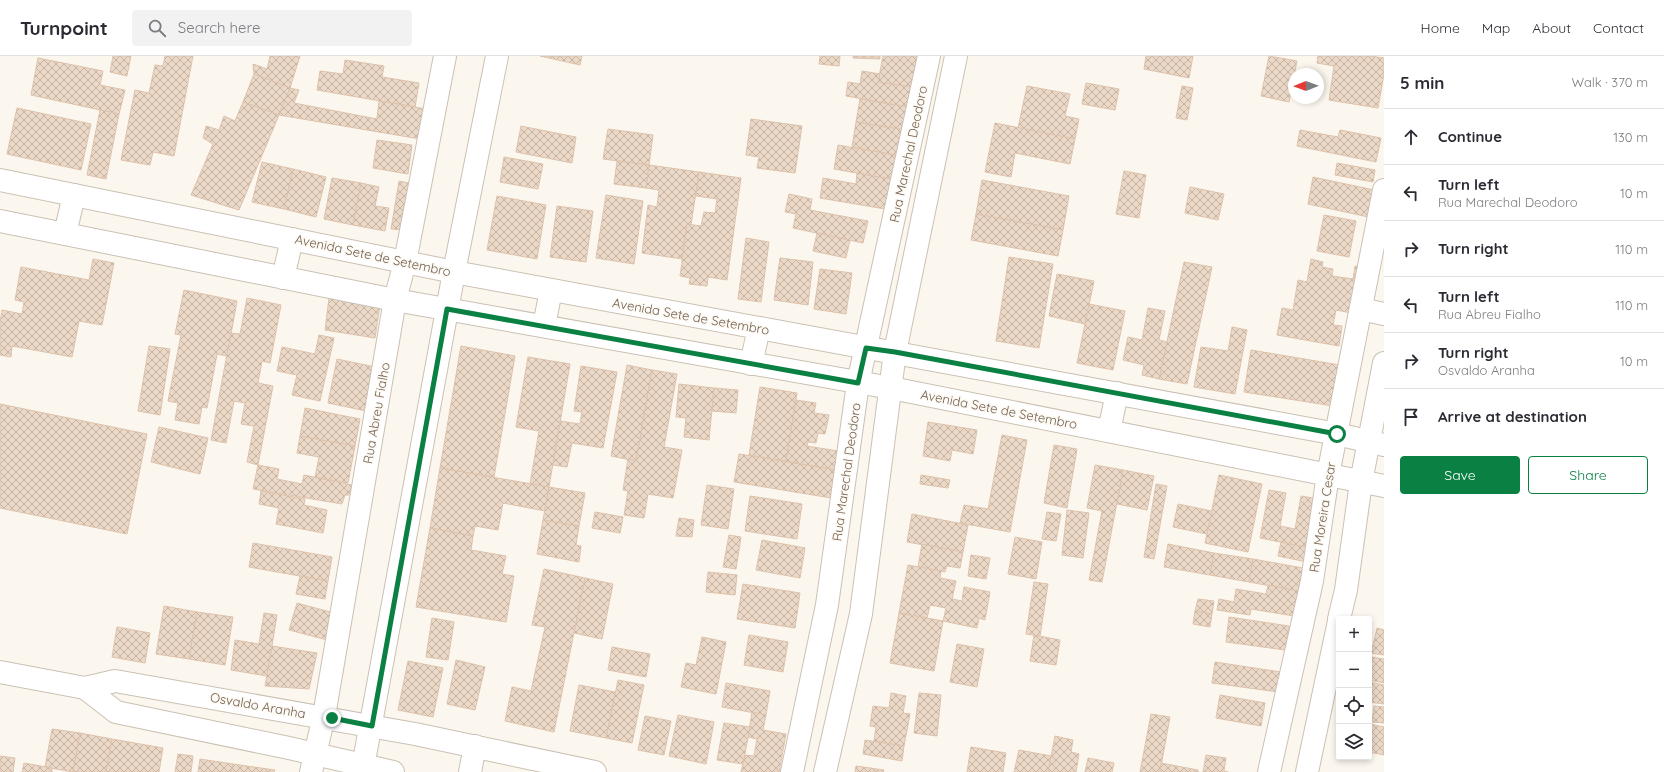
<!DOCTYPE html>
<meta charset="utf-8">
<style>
body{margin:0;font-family:Quicksand,sans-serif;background:#f2f2f3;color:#2b2b33}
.controls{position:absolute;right:12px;bottom:12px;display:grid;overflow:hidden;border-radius:4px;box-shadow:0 2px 6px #0003}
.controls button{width:36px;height:36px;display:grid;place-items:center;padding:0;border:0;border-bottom:1px solid #e1e1e2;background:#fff;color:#2b2b33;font:20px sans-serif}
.compass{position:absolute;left:1288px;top:12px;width:36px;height:36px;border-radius:50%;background:#fff;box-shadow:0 2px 6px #0003;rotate:269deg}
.stop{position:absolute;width:12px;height:12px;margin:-9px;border:3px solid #0b8043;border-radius:50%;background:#fff}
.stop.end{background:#0b8043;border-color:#fff;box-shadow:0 1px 4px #0008}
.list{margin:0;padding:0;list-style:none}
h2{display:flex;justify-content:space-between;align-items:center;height:52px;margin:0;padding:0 16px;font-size:17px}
h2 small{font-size:13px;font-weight:400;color:#7c7c81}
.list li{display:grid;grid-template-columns:26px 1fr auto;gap:12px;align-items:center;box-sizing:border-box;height:56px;padding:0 16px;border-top:1px solid #e1e1e2}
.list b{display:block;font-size:15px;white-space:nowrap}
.list p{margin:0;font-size:13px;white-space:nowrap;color:#7c7c81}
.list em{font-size:13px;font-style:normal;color:#7c7c81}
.actions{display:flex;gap:8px;padding:12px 16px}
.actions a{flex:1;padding:9px 0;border:1px solid #0b8043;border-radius:4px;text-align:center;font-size:14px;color:#0b8043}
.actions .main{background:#0b8043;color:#fff}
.icon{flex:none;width:22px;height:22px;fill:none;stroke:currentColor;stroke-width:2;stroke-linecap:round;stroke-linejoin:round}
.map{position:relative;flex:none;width:1384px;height:716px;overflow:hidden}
header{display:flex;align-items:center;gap:24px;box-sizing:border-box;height:56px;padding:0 20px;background:#fff;border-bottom:1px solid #e1e1e2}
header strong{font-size:19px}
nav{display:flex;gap:22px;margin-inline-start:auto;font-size:14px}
.search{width:280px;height:36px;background:#f2f2f3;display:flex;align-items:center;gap:10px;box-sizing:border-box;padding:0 14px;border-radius:4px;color:#7c7c81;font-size:15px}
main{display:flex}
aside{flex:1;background:#fff}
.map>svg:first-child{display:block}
</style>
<header>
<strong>Turnpoint</strong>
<div class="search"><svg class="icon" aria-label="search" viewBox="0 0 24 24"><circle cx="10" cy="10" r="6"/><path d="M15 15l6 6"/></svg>Search here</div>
<nav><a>Home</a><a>Map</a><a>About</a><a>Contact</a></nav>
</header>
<main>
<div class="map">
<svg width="1384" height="716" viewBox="0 0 1384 716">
<defs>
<pattern id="building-cross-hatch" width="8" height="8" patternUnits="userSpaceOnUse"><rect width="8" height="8" fill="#ebd8c7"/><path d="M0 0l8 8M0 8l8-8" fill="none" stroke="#c3b3a4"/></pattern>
</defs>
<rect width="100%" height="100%" fill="#fbf7ee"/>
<g fill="url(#building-cross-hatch)" stroke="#dec2ab">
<polygon points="113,0 131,0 127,20 110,16"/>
<polygon points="165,0 193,0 174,100 153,96 150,109 121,104 135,34 149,37 155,9 163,10"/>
<polygon points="270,0 300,0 290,32 254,18 253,8 267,13"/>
<polygon points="540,0 582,0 580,9"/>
<polygon points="820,0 840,0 839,10 819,8"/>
<polygon points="853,0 880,0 880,3 853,2"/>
<polygon points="883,0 917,0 911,31 878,26"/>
<polygon points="1146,0 1193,0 1189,22 1144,13"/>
<polygon points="1269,0 1297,5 1289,46 1261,40"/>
<polygon points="1318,0 1370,0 1384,2 1384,18 1378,52 1329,44 1334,10 1317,7"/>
<polygon points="38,2 103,15 100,29 125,34 119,58 31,39"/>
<polygon points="345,4 384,10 382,21 419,27 415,51 317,34 320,15 343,18"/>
<polygon points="862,15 880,18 878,26 911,31 908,51 846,40 848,26 860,28"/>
<polygon points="254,18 290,32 279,59 243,46"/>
<polygon points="1086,27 1119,33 1115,54 1082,48"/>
<polygon points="1027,30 1070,38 1065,60 1079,63 1075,83 1018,72"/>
<polygon points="1182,30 1193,32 1187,64 1176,62"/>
<polygon points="290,32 299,34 294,47 377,63 379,45 426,53 420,83 279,59"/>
<polygon points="860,43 908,51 904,74 856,66"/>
<polygon points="243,46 279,59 239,154 191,139 213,88 203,82 206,70 219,74 224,60 235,65"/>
<polygon points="17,52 91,68 81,114 7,98"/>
<polygon points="100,54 119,58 106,123 87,119"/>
<polygon points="751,63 802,70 795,117 757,112 759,101 746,99"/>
<polygon points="856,66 904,74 900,100 852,91"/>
<polygon points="995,67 1075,83 1070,108 1015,97 1011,121 985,116"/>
<polygon points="521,70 576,81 572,107 516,96"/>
<polygon points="608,73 653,79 649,109 603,103"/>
<polygon points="1300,74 1338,81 1340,74 1381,82 1376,106 1297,90"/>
<polygon points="377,84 412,89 408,118 373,112"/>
<polygon points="838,89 900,100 896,124 834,113"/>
<polygon points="504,101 543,108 538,133 500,126"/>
<polygon points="617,105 649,109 646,132 614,128"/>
<polygon points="262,106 293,113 284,153 252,146"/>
<polygon points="1337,107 1375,114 1373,126 1335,119"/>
<polygon points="649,109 699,116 691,169 687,168 682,203 642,197 648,149 657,151 659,134 646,132"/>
<polygon points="293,113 326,121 316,161 284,153"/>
<polygon points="1124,115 1146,119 1139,162 1116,158"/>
<polygon points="699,116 741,122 727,224 708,221 707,230 689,228 690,222 680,220 687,168 701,170 704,156 715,157 717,143 696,140"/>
<polygon points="857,117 896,124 891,154 820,142 823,122 856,128"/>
<polygon points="1313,121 1379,135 1373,162 1308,148"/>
<polygon points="332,122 361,127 353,169 324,163"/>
<polygon points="982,124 1069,140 1063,174 976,158"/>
<polygon points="399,125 413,128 406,174 391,173"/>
<polygon points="361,127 379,131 375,150 389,152 385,175 353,169"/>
<polygon points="1190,131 1224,138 1218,164 1185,157"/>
<polygon points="789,138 812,143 810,154 868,165 863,187 793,172 796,158 785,156"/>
<polygon points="606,139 643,145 634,208 596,202"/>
<polygon points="497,140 546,149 537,203 487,194"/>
<polygon points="557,150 593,155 586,206 550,201"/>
<polygon points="976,158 1063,174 1058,200 971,184"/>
<polygon points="1324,159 1356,165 1349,201 1317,195"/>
<polygon points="817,177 850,184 846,202 813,195"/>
<polygon points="746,182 769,186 761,246 738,243"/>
<polygon points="1009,201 1053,208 1039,292 996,285"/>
<polygon points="780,202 813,206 808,249 774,244"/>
<polygon points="93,203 114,207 102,269 79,265 72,301 12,290 11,301 0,299 0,266 2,254 22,258 24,246 15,244 21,211 89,224"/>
<polygon points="1311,203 1323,206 1322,211 1333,213 1332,220 1353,223 1355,210 1366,212 1351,257 1336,254 1333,269 1342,270 1339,290 1277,279 1282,252 1293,254 1298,224 1307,226"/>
<polygon points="1184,206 1212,211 1187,328 1159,323"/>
<polygon points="820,213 852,217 846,258 814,253"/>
<polygon points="1057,218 1094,225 1085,268 1049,260"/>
<polygon points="184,234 237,245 227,300 217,298 207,352 202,351 199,368 175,364 178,347 168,345 181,279 175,278"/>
<polygon points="247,242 281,249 270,307 262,305 258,327 273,330 258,409 247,406 254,370 241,368 245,347 234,345 226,387 211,384 231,277 240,278"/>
<polygon points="329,242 380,249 375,282 325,274"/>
<polygon points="1089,248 1125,255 1113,314 1077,307"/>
<polygon points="1148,252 1165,255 1159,284 1167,286 1159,323 1142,319 1144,309 1123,304 1128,281 1142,284"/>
<polygon points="1232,271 1247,274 1235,338 1194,331 1201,291 1228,295"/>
<polygon points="319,279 334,282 320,345 292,339 297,319 277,315 282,291 315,298"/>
<polygon points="149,290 170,293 160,359 138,355"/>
<polygon points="461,290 515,300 494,421 440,412"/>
<polygon points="1251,294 1340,309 1333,350 1244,336"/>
<polygon points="528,301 570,308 549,431 530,428 539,375 516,371"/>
<polygon points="337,303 380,312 371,356 328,347"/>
<polygon points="627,309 652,314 636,405 611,400"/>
<polygon points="581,310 617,316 603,392 572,387 567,411 553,409 560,365 580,368 582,356 574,355"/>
<polygon points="652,314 677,318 664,391 682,394 673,442 648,438 644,462 624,459 628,435 623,434 628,403 636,405"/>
<polygon points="679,328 714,332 709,384 684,381 686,362 676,361"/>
<polygon points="760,331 797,337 786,405 749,399"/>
<polygon points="714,332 738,334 736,357 712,355"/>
<polygon points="796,344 816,347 814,357 829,359 825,378 818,377 816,387 808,386 807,390 838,395 836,414 786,405"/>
<polygon points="0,348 147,378 127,478 0,452"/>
<polygon points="305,352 360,363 355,390 300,380"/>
<polygon points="928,366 977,374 973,398 952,394 950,405 923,400"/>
<polygon points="159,371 208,382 200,418 151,406"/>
<polygon points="1002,379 1027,384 1010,476 960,467 964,449 988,453"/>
<polygon points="300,380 355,390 348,427 315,421 319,401 297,397"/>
<polygon points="1054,389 1077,393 1067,452 1044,447"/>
<polygon points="739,398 836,414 831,442 734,426"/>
<polygon points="258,409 279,413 277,423 302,428 304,419 352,429 349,439 345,439 342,448 253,433"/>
<polygon points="1095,409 1123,414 1102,526 1089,524 1102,455 1087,452"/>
<polygon points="440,412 549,431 545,455 503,447 498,474 475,470 473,480 430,472"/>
<polygon points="1123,414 1154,420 1147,454 1117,448"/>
<polygon points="921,419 950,424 948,432 920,428"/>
<polygon points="1219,419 1262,428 1248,496 1205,487"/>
<polygon points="1156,428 1167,430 1154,503 1144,501"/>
<polygon points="707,429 734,433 728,473 701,469"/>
<polygon points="549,431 585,437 579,470 543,464"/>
<polygon points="1269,434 1286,437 1280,470 1295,473 1301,440 1319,443 1310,492 1260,482"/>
<polygon points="261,435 305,443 304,449 327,454 323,477 276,468 279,452 259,448"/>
<polygon points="750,440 802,448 797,483 745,475"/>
<polygon points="1178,448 1212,455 1207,478 1173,471"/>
<polygon points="1067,454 1089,457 1083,502 1062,499"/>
<polygon points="595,456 623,461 620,477 592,472"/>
<polygon points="1047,456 1061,458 1056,485 1042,483"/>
<polygon points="912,458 968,469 963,496 907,486"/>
<polygon points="679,462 694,464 692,481 676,480"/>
<polygon points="543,464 579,470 576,489 581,490 579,506 537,498"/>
<polygon points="430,472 473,480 471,494 506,500 502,518 514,520 506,566 416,551"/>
<polygon points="729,479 741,481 736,513 723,511"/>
<polygon points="1015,481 1042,486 1036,523 1008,518"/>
<polygon points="762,484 805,492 800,522 756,514"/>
<polygon points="1281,486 1310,492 1307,506 1278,500"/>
<polygon points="253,487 332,501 328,525 249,511"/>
<polygon points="922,488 963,496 960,512 947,510 945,516 918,511"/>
<polygon points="1168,488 1214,497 1210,519 1164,511"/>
<polygon points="1214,497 1253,503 1249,526 1210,519"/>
<polygon points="971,499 990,502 986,523 968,520"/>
<polygon points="1253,503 1303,512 1298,535 1249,526"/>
<polygon points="908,509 941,515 940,522 956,525 952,543 962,545 964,531 990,536 985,564 979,562 977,572 943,565 946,552 930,549 927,562 899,557"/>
<polygon points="544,513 585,522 554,676 505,665 512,631 531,635 545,571 532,569"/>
<polygon points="708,516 737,519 735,539 706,536"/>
<polygon points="300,520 328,525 325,543 296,538"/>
<polygon points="585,522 613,528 602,583 574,577"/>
<polygon points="1034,526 1048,528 1040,580 1026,578"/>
<polygon points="743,528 800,537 795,572 737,563"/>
<polygon points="1268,529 1298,535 1294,560 1251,553 1250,559 1217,554 1219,543 1234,546 1236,533 1266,538"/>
<polygon points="1198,543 1214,545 1212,558 1195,555"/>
<polygon points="297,547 334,557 327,584 289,574"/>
<polygon points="164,550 197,556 189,603 156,598"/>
<polygon points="1195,555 1212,558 1210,571 1193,568"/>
<polygon points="197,556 233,561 225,609 189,603"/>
<polygon points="264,557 277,559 267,620 231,614 235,584 259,588"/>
<polygon points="899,557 943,565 934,615 890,607"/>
<polygon points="1229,561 1289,570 1285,594 1226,586"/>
<polygon points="432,562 454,566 448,604 426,601"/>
<polygon points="117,571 150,577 145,607 112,601"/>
<polygon points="1377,572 1384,574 1384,599 1371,597"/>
<polygon points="749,579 788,586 783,616 744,609"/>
<polygon points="1034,579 1060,584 1056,609 1030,605"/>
<polygon points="702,581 726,586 716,638 681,631 686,607 696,609"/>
<polygon points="957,588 984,593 977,631 950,626"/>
<polygon points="272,590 317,597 309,633 265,630"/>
<polygon points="612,591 650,598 646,621 608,614"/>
<polygon points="1372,601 1384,603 1384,627 1369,624"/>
<polygon points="456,604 485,611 475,654 447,648"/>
<polygon points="408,605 443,612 433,661 398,654"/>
<polygon points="1215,606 1281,616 1278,636 1212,627"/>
<polygon points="618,624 644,629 632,687 606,682"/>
<polygon points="1369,626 1384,629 1384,648 1369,646"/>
<polygon points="726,627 770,635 766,659 722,651"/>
<polygon points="579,629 615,636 606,682 570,675"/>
<polygon points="891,637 906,640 903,657 910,658 904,690 874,685 876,671 870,670 873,650 889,652"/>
<polygon points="919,637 941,639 937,680 914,677"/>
<polygon points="1220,639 1265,647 1261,670 1216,662"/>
<polygon points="1374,650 1384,651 1384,667 1372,666"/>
<polygon points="752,656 766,659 763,674 786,678 779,716 741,716 745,699 754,700 757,683 748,681"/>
<polygon points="1151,658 1170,661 1160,716 1140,716"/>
<polygon points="678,659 714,666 706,708 669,700"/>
<polygon points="645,660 671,665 664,699 638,694"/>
<polygon points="724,667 750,671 743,708 717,704"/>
<polygon points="1369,668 1384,671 1384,699 1369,696"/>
<polygon points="52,673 80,677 73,716 45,711"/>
<polygon points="80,677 112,683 106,716 73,716"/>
<polygon points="1055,680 1073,684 1071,696 1079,698 1076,716 1048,716"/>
<polygon points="112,683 163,692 159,716 106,716"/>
<polygon points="865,684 904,690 902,705 863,698"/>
<polygon points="971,691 1006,697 1003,716 967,716"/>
<polygon points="1019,694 1051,700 1048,716 1014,716"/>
<polygon points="178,698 193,700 191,716 175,716"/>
<polygon points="1206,699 1226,702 1224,715 1228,716 1203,716"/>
<polygon points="0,700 15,702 13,716 0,716"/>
<polygon points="1088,702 1114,707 1112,716 1085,716"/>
<polygon points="200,703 233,708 231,716 198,716"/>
<polygon points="24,707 52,712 52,716 22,716"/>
<polygon points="1161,707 1198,714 1198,716 1160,716"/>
<polygon points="233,708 275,714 274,716 231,716"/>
<polygon points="856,710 884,714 883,716 855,716"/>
</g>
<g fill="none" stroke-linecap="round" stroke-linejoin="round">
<defs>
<g id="minor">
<polyline points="0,124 454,216 1337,378 1384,389"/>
<polyline points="0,165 395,244 891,332 1384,430"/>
<polyline points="65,178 74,139"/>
<polyline points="283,222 292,183"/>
<polyline points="1361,253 1384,258"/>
<polyline points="544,270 551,234"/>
<polyline points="751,308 759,272"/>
<polyline points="1109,375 1117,337"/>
<polyline points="1339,563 1346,534 1361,426 1384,307"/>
<polyline points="0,616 85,632 115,625 415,678 595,716"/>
<polyline points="85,632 116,656 289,692 393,716"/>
<polyline points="311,716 324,660 395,244 405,206 445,0"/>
<polyline points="362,716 454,216 497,0"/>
<polyline points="470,716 475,690"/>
<polyline points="792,716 827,549 858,327 929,0"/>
<polyline points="825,716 861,558 895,296 956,0"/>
<polyline points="1269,716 1312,525 1328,419 1384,134"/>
<polyline points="1307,716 1339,565"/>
</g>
</defs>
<use href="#minor" stroke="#ccc0b4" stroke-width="24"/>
<use href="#minor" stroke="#fff" stroke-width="22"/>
</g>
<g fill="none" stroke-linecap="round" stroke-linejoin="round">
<polyline stroke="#0b8043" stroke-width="5" points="332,662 372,670 447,253 858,327 866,292 895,296 1337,378"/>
</g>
<g text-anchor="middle" stroke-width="3" stroke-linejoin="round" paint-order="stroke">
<g font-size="13" fill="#746152" stroke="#fdfaf4">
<text transform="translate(908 98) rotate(-78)" y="5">Rua Marechal Deodoro</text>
<text transform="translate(373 199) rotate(12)" y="5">Avenida Sete de Setembro</text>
<text transform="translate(691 260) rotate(10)" y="5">Avenida Sete de Setembro</text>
<text transform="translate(999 353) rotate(11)" y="5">Avenida Sete de Setembro</text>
<text transform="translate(376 357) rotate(-80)" y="5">Rua Abreu Fialho</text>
<text transform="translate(846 416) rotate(-82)" y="5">Rua Marechal Deodoro</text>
<text transform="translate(1322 461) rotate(-81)" y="5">Rua Moreira Cesar</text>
<text transform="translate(258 649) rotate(10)" y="5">Osvaldo Aranha</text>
</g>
</g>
</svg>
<div class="controls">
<button>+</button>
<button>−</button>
<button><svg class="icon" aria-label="locate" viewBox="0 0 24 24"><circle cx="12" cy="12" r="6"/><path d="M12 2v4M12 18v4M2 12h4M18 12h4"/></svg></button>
<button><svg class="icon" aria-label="layers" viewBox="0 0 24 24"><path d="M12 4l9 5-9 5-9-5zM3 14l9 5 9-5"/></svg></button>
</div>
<svg class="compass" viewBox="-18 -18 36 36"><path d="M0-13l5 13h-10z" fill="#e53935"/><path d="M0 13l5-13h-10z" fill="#7c7c81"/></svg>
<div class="stop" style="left:1337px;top:378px"></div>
<div class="stop end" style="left:332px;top:662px"></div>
</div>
<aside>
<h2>5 min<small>Walk · 370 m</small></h2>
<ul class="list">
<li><svg class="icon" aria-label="ahead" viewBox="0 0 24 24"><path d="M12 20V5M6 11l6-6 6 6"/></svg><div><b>Continue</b></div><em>130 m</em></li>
<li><svg class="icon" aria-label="left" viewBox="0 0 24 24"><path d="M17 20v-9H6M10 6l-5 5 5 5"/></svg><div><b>Turn left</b><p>Rua Marechal Deodoro</p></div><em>10 m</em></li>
<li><svg class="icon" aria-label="right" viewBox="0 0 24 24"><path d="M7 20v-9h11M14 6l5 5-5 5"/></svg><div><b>Turn right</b></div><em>110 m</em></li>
<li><svg class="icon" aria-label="left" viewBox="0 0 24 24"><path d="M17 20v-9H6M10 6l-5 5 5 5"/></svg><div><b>Turn left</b><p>Rua Abreu Fialho</p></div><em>110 m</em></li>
<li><svg class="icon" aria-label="right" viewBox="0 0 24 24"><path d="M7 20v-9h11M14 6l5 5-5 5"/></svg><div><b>Turn right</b><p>Osvaldo Aranha</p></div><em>10 m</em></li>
<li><svg class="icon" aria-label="arrive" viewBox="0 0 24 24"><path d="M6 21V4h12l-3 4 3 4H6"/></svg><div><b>Arrive at destination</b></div></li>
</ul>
<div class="actions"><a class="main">Save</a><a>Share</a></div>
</aside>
</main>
